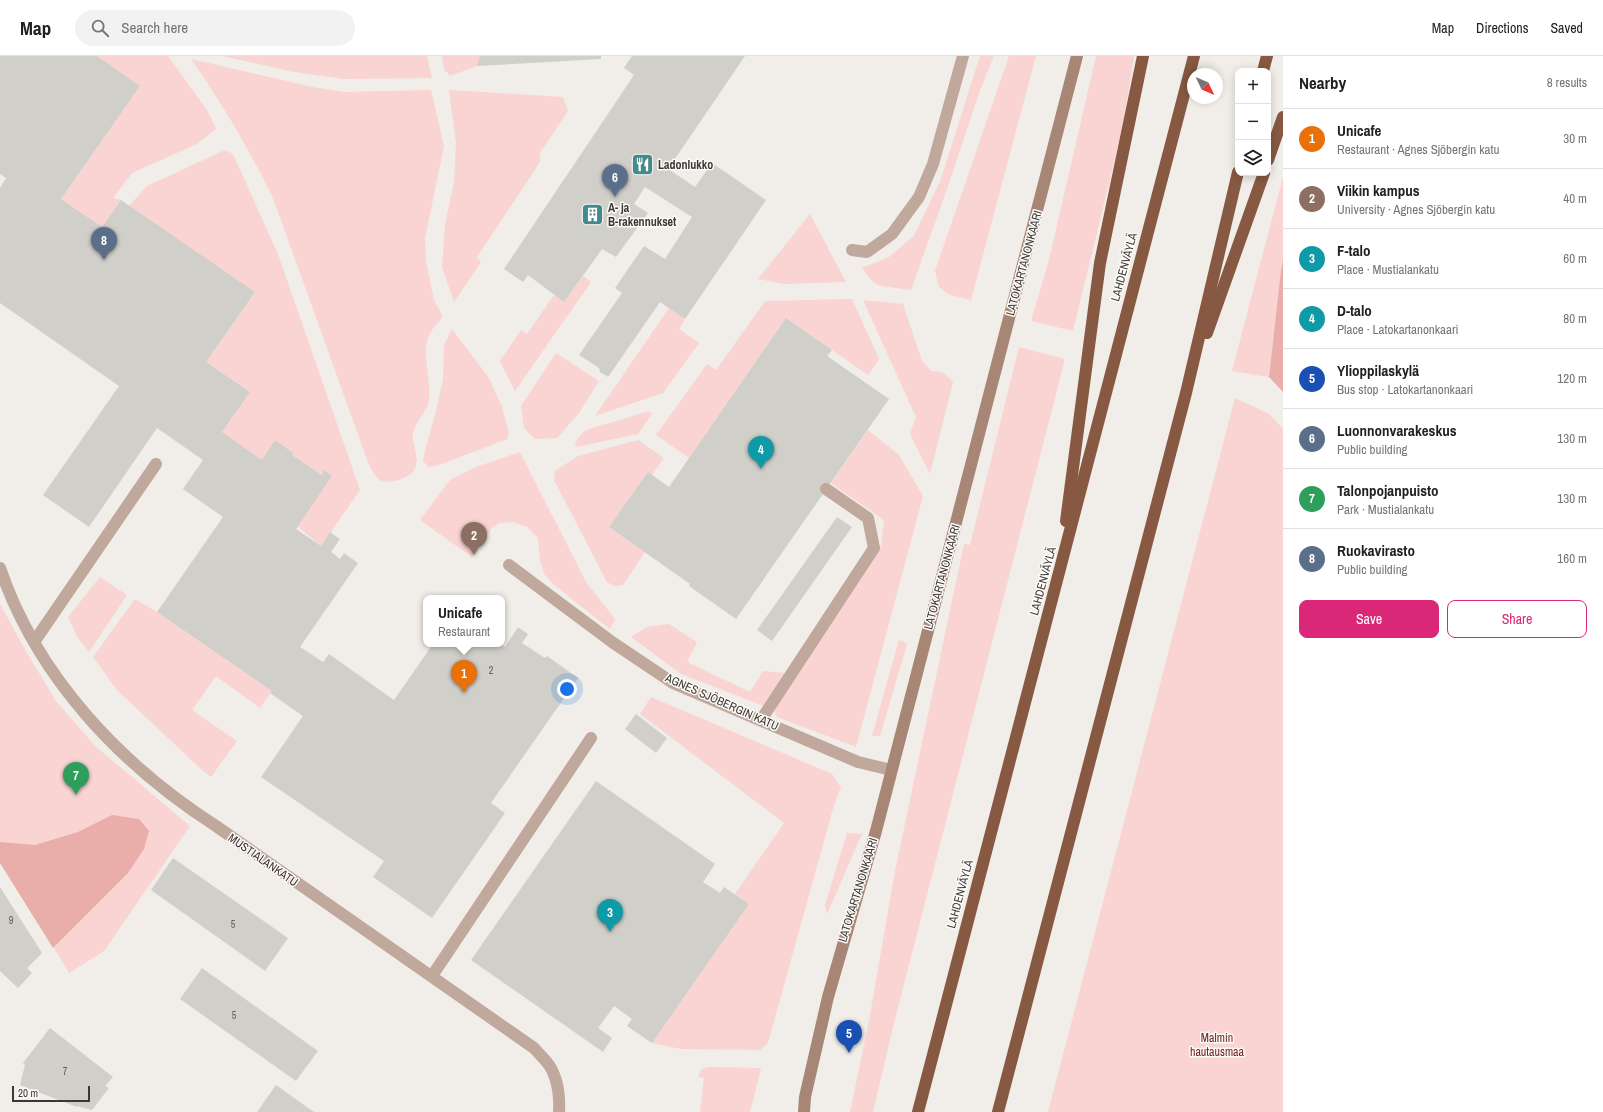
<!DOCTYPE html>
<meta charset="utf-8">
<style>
body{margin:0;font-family:"Archivo Narrow",sans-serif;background:#f2f2f2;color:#202124}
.controls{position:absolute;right:12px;top:12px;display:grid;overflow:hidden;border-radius:8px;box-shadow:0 2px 10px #0003}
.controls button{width:36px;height:36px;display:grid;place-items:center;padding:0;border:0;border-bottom:1px solid #e0e0e0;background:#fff;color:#202124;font:20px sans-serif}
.compass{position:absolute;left:1187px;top:12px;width:36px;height:36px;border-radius:50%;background:#fff;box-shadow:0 2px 10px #0003;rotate:134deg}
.scale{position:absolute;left:12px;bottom:10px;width:78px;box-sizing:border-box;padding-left:4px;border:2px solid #393836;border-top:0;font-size:11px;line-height:14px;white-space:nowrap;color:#393836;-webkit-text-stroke:3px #fefaf6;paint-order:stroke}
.you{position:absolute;left:567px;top:633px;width:14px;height:14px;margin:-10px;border:3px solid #fff;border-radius:50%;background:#1a73e8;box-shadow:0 0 0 6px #1a73e833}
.badge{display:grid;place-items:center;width:26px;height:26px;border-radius:50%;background:#db2777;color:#fff;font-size:13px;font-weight:700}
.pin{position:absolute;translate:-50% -33px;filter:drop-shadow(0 1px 2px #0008)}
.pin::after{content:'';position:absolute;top:21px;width:14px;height:12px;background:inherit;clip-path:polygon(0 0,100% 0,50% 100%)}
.popup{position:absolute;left:423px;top:539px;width:82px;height:52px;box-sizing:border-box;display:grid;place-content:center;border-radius:8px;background:#fff;filter:drop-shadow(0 1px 3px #0005);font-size:13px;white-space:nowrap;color:#757577}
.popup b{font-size:15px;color:#202124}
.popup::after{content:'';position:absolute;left:50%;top:100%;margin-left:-8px;border:8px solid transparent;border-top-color:#fff}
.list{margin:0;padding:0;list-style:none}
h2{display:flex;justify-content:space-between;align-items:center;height:52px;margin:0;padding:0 16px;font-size:17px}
h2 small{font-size:13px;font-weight:400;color:#757577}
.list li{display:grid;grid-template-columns:26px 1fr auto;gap:12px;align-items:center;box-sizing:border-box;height:60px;padding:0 16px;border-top:1px solid #e0e0e0}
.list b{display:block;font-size:15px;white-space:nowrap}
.list p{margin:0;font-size:13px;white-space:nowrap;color:#757577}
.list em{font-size:13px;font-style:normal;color:#757577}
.actions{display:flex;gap:8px;padding:12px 16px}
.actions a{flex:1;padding:9px 0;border:1px solid #db2777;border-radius:8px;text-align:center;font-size:14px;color:#db2777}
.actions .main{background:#db2777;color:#fff}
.icon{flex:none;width:22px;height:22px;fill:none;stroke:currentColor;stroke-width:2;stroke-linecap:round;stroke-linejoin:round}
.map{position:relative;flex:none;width:1283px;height:1056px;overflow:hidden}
header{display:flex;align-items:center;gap:24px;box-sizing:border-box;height:56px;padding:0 20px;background:#fff;border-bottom:1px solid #e0e0e0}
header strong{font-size:19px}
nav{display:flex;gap:22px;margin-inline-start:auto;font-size:14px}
.search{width:280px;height:36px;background:#f2f2f2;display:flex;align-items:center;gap:10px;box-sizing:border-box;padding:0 14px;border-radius:22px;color:#757577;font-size:15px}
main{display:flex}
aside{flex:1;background:#fff}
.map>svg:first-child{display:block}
</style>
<header>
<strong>Map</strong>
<div class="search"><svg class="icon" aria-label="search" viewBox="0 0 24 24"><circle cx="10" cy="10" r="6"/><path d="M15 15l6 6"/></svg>Search here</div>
<nav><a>Map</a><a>Directions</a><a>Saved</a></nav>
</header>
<main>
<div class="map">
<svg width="1283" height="1056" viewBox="0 0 1283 1056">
<rect width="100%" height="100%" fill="#f1ede8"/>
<g fill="#f9d4d2">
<polygon points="97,0 168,0 207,54 216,73 197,88 132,117 113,142 121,144 102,171 61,143 140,30"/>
<polygon points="222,0 427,0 432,22 344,23 294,16"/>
<polygon points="442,0 480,0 477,10 450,20 444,13"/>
<polygon points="980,0 994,0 980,34 948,130 911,234 881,230 873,226 862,212 889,201 914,180 941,123"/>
<polygon points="1009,0 1036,0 971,244 950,239 939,231 935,215"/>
<polygon points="1096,0 1134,0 1123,70 1073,275 1031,265 1049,204"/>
<path d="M191 3 312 31 345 36 431 34 444 90 425 182 426 205 434 244 443 261C434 270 427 279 426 292 425 309 431 327 429 344 427 356 416 365 413 377 411 387 419 398 416 410 413 422 390 429 380 424 375 421 372 414 369 409L273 142C249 93 222 47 191 3Z"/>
<polygon points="449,34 563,41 568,55 540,97 540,106 477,201 481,206 454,246 442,211 445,169 454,126 456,88"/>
<polygon points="225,94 233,98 278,198 360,434 321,490 297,470 332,420 325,415 324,420 292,399 293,397 275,385 262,404 222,376 250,336 206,306 255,236 129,150 147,130"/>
<polygon points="1283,121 1283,204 1281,214 1269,321 1232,315"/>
<polygon points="810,158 846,226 785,228 758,223"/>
<polygon points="583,220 591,226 515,335 500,305 521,274 527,278 554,239 564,246"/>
<polygon points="852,243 879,303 868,319 786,262 689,402 656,379 707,308 716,314 765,245"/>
<path d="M863 244 903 248 922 305 931 315C941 315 946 318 953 326L930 418 910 378 916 361Z"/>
<polygon points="669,252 685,263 679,273 699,287 663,337 595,360"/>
<polygon points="452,273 489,322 502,351 509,377 507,383 442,408 429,411 423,405 425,395 437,351 443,323 444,289"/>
<polygon points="1019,291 1065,303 893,971 873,1056 850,1056 869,965 895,815 964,488 970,489"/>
<polygon points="556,297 599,325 579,357 557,382 535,383 524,372 521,350"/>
<polygon points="1235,342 1269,358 1283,373 1283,1056 1048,1056"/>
<polygon points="649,355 652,358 638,378 576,391 575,389 578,382 586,374"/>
<polygon points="868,374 899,399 923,440 856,691 777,661 773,653 881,490 884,464 831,427"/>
<polygon points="638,384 664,402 652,419 648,416 609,471 645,496 623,529 614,530 607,526 554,424 555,415 578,400"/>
<polygon points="520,396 586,526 615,563 610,573 554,529 544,518 540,504 538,482 527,471 513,466 500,467 492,472 472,501 420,464 450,424 476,411"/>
<polygon points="100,521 127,539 89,596 78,582 68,561"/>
<polygon points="135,543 157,556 272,635 260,652 216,620 192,654 237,685 211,721 202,714 117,634 93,601"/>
<polygon points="0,548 27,597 56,645 95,690 190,770 104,895 69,917 0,802"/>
<polygon points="669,568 697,586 687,606 750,636 763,615 785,617 764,650 681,618 631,581 647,571"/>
<polygon points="899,584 907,588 880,680 872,680"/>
<polygon points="651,641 832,718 841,731 834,749 768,987 760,994 681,993 652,987 749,848 735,838 784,767 640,658"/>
<polygon points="847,777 862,778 827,858 825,849"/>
<polygon points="709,1011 757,1012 761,1013 750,1056 700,1056 704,1022 698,1021 701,1013"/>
</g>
<g fill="#e9adaa">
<polygon points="1283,204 1283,336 1269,321 1281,214"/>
<polygon points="112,759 139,763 149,775 144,793 128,817 53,892 0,807 0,786 35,789 78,776"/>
</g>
<g fill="#d0cfca">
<polygon points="0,0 97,0 140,30 61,143 102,171 121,144 255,236 206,306 250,336 222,376 262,404 275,384 293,397 292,399 322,419 324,414 332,420 296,473 321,490 330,476 340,483 331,496 340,503 344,497 358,507 300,591 323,606 329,598 394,644 433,588 501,588 505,591 518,571 528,578 522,587 545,602 547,600 578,622 491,747 505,757 432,862 373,821 384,805 261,721 303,660 270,637 272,635 157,556 223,461 183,433 203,404 157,372 89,471 43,439 119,330 0,247 0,132 6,122 0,118"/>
<polygon points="480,0 601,0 601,3 477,10"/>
<polygon points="632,0 745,0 668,113 695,131 712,107 766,144 685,263 660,246 608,321 600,316 599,312 579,299 622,237 615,232 644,190 665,203 692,161 645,131 634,148 648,157 616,201 602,193 564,246 528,219 523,226 504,213 634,19 624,12"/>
<polygon points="786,262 832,294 827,300 889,343 736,563 689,530 690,528 609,471 648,416 669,431"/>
<polygon points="837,461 852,471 772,585 757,574"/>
<polygon points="636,658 667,682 656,697 625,673"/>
<polygon points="596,725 715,808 703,826 720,837 724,831 749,848 652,987 627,970 632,963 614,950 598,972 612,982 603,996 471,904"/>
<polygon points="173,802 288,882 265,915 151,834"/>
<polygon points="0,831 42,897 27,912 32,917 18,932 0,915"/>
<polygon points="202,912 318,995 296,1025 180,943"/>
<polygon points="50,972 113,1021 105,1030 109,1032 92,1054 77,1050 77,1051 20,1029 25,1009 23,1007"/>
<polygon points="276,1029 304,1049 314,1056 257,1056"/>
</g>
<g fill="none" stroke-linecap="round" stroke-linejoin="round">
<g stroke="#c0a89d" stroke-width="12">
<polyline points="852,194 867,196 892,178 919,141 933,108 963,0"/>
<polyline points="34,586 156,408"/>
<polyline points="761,664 874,492 868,462 826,433"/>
<polyline points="432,920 591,682"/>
</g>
<g stroke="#c0a89d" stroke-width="12">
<polyline points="509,509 612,586 673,627 858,706 891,714"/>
<path d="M0 512C37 621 121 709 216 770L534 992C539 998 545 1003 549 1009 558 1022 560 1042 559 1056"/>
</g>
<polyline stroke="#a88676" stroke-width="12" points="804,1056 805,1041 828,941 876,775 1077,0"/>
<g stroke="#875942" stroke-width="12">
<polyline points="1263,15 1267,0"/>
<polyline points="1268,104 1283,61"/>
<polyline points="1207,277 1264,117"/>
<polyline points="1066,465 1100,207 1143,0"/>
<polyline points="918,1056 1194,0"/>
<polyline points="998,1056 1186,337 1238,116"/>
</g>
</g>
<defs>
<symbol id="restaurant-square" viewBox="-11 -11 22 22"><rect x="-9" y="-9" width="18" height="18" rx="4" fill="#428a8b" stroke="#fefaf6"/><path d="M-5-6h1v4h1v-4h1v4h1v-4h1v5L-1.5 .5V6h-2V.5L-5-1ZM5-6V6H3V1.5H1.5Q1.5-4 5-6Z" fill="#fff"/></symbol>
<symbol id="building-square" viewBox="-11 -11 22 22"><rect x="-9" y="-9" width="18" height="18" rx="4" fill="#428a8b" stroke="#fefaf6"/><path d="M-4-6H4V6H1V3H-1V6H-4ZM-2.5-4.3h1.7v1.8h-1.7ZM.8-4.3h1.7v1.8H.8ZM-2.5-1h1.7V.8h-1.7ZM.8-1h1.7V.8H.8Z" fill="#fff"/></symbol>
</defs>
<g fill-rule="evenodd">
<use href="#restaurant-square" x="630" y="96" width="25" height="25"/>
<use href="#building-square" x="580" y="146" width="25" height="25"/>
</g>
<g text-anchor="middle" stroke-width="3" stroke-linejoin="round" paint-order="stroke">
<g font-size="10" fill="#5f5e5b">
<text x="491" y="618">2</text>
<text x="11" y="868">9</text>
<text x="233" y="872">5</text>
<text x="234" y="963">5</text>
<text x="65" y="1019">7</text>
</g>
<g font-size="12" font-weight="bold" fill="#393836" stroke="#fefaf6" text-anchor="start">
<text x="658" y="113">Ladonlukko</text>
<text x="608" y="156">A- ja<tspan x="608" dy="14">B-rakennukset</tspan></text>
</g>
<g font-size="12" fill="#393836" stroke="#fefaf6">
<text transform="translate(1024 207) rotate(-75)" y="4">LATOKARTANONKAARI</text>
<text transform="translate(1124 211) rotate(-75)" y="4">LAHDENVÄYLÄ</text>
<text transform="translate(942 521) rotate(-75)" y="4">LATOKARTANONKAARI</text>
<text transform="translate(1043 525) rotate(-75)" y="4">LAHDENVÄYLÄ</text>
<text transform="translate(722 646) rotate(24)" y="4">AGNES SJÖBERGIN KATU</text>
<text transform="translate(263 804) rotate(35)" y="4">MUSTIALANKATU</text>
<text transform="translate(858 834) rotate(-73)" y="4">LATOKARTANONKAARI</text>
<text transform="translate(960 838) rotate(-75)" y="4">LAHDENVÄYLÄ</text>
</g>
<g font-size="12" fill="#6b2426" stroke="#fefaf6">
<text x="1217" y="986">Malmin<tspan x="1217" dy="14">hautausmaa</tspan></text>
</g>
</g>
</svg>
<div class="controls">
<button>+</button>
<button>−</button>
<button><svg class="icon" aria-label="layers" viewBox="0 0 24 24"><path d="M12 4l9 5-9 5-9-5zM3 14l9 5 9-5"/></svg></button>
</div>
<svg class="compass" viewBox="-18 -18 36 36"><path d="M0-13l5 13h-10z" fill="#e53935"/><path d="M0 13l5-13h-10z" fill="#757577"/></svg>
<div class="scale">20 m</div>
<div class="you"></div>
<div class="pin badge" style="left:464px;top:637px;background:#e8710a">1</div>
<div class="popup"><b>Unicafe</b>Restaurant</div>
<div class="pin badge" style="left:474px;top:499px;background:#8d6e63">2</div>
<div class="pin badge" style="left:610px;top:876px;background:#0f9aa8">3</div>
<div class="pin badge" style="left:761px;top:413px;background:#0f9aa8">4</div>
<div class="pin badge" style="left:849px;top:997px;background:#1a4fb4">5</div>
<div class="pin badge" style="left:615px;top:141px;background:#5c6f8a">6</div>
<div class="pin badge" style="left:76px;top:739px;background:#2e9e5b">7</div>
<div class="pin badge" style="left:104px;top:204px;background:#5c6f8a">8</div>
</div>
<aside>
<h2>Nearby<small>8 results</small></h2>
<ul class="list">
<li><span class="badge" style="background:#e8710a">1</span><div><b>Unicafe</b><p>Restaurant · Agnes Sjöbergin katu</p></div><em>30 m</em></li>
<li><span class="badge" style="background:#8d6e63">2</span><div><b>Viikin kampus</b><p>University · Agnes Sjöbergin katu</p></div><em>40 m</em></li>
<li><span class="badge" style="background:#0f9aa8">3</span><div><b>F-talo</b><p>Place · Mustialankatu</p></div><em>60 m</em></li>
<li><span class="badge" style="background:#0f9aa8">4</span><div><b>D-talo</b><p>Place · Latokartanonkaari</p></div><em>80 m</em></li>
<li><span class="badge" style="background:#1a4fb4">5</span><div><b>Ylioppilaskylä</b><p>Bus stop · Latokartanonkaari</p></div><em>120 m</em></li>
<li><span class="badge" style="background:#5c6f8a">6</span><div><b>Luonnonvarakeskus</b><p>Public building</p></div><em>130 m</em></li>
<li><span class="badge" style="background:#2e9e5b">7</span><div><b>Talonpojanpuisto</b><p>Park · Mustialankatu</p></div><em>130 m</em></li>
<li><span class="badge" style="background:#5c6f8a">8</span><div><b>Ruokavirasto</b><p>Public building</p></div><em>160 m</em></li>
</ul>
<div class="actions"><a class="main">Save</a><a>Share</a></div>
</aside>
</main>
